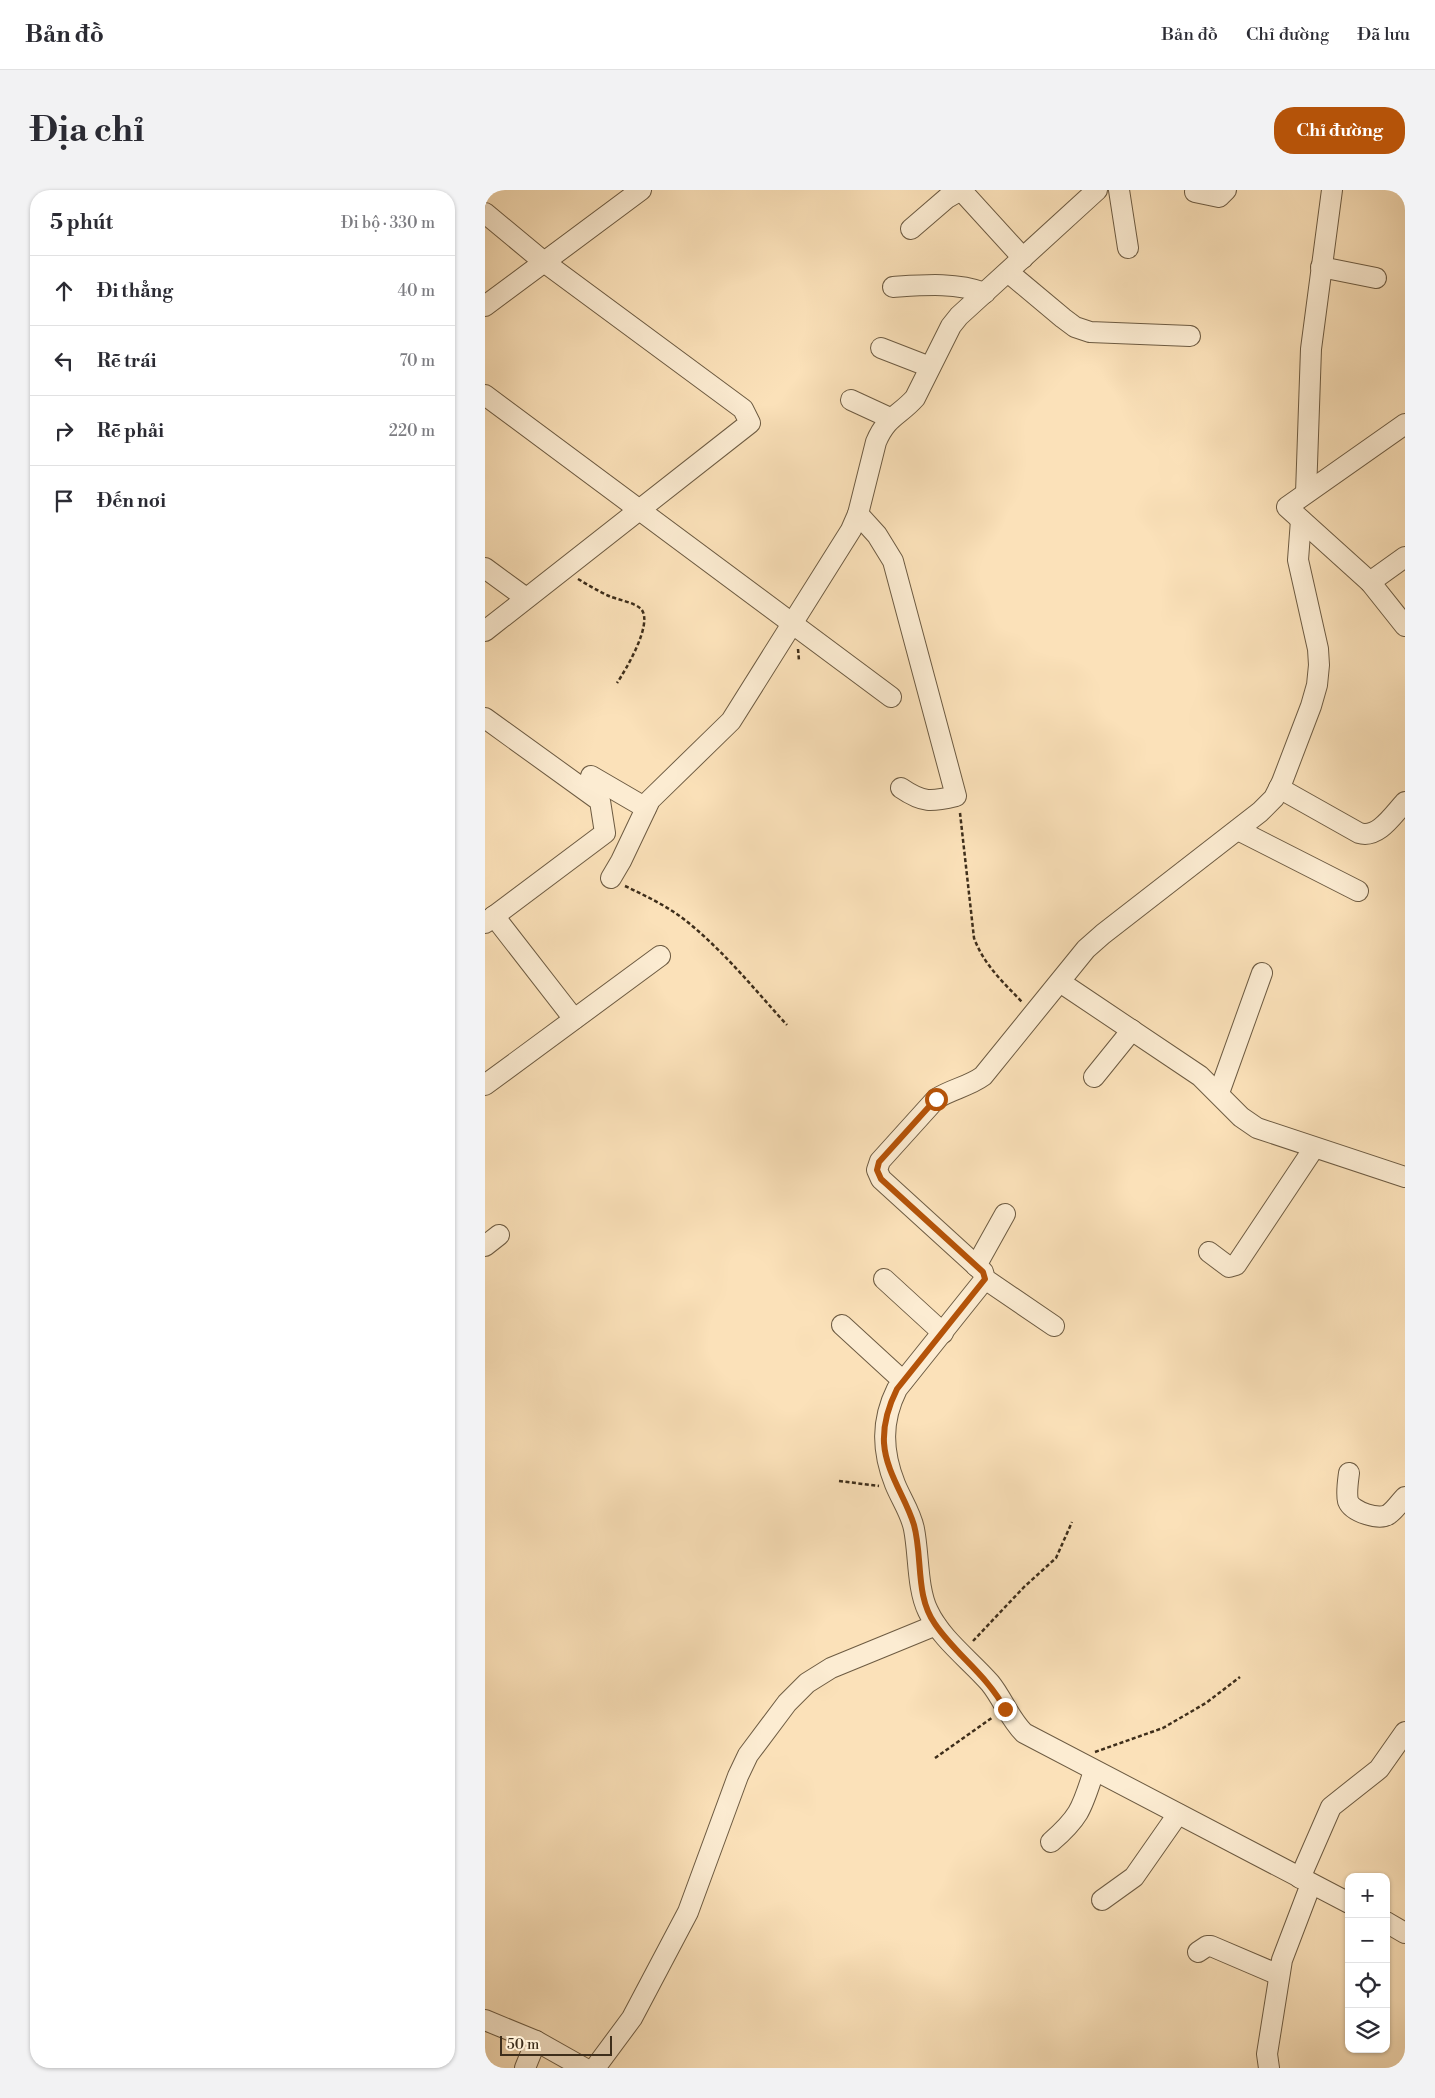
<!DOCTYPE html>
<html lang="vi">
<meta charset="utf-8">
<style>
body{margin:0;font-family:"Libre Bodoni",serif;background:#f2f2f3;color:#2b2b33}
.controls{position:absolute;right:15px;bottom:15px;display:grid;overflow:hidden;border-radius:10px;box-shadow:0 1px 4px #0004}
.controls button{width:45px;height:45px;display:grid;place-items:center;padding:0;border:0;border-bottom:1px solid #e1e1e2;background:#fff;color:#2b2b33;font:25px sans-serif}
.scale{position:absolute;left:15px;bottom:12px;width:112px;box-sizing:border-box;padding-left:5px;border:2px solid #3e2e1b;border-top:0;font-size:14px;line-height:18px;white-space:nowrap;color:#3e2e1b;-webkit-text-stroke:4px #fcecd2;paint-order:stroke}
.stop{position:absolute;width:15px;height:15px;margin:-11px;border:4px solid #b45309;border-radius:50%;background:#fff}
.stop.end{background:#b45309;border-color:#fff;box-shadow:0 1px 5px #0008}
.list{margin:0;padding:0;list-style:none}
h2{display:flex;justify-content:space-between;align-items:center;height:65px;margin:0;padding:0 20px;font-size:21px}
h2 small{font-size:16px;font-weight:400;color:#7c7c81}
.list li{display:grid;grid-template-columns:32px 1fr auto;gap:15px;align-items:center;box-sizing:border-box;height:70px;padding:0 20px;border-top:1px solid #e1e1e2}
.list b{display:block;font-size:19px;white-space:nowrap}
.list em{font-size:16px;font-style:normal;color:#7c7c81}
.icon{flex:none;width:28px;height:28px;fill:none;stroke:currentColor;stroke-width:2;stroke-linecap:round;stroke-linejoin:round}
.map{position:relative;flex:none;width:920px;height:1878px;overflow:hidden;border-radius:20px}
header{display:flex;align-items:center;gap:30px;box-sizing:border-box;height:70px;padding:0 25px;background:#fff;border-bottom:1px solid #e1e1e2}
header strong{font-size:24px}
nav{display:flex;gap:28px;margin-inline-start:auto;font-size:18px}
.intro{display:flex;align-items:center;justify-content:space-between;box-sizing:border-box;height:120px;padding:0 30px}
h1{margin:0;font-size:35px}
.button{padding:12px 22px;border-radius:20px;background:#b45309;color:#fff;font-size:18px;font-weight:700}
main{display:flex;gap:30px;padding:0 30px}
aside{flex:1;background:#fff;border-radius:20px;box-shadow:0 1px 4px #0004}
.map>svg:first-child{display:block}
</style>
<header>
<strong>Bản đồ</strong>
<nav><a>Bản đồ</a><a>Chỉ đường</a><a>Đã lưu</a></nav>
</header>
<div class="intro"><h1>Địa chỉ</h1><a class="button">Chỉ đường</a></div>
<main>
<aside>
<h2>5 phút<small>Đi bộ · 330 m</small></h2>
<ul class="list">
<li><svg class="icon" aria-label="ahead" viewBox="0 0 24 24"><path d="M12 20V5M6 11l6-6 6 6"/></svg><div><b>Đi thẳng</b></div><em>40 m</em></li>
<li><svg class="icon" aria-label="left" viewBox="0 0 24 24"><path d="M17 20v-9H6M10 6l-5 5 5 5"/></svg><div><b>Rẽ trái</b></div><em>70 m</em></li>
<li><svg class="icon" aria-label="right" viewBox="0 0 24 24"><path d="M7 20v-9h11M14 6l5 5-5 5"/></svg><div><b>Rẽ phải</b></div><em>220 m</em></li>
<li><svg class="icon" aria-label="arrive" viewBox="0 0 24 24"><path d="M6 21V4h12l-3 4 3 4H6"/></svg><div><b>Đến nơi</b></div></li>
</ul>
</aside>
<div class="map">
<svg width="920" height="1878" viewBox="0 0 920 1878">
<rect width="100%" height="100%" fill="#fbe1b9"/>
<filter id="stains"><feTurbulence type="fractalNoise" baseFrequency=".004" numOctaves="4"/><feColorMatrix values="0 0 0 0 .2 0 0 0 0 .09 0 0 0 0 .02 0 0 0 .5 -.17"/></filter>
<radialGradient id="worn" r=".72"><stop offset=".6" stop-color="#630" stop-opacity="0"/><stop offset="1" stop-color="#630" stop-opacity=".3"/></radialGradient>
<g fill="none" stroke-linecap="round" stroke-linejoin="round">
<defs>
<g id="minor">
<polyline points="476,0 538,68"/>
<polyline points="634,0 643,58"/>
<polyline points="710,2 734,7 741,0"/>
<polyline points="0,23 59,72 258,219 265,233 0,441"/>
<polyline points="426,39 462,8 476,0"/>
<polyline points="836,77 891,88"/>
<polyline points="523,82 578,128 590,137 605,142 705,146"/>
<path d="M408 97C439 95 470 92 500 103"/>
<polyline points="0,116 156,0"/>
<polyline points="396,158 445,177"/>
<polyline points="0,205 406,507"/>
<polyline points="366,210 405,228"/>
<polyline points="920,234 802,317 885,392 920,436"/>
<polyline points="821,303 826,159 847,0"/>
<path d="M373 324 392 345 408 371 471 606C446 612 438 613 416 598"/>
<polyline points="0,378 41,408"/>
<polyline points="885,392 920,367"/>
<polyline points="0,528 115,611 120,643 0,733"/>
<polyline points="106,586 161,618"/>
<path d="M794 598 874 643C893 649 908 625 920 612"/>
<polyline points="753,640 873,701"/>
<path d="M126 688 136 671 165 610 246 531 366 340 373 324 391 252C402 226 414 226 430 208L466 136 474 126 612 0"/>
<polyline points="9,726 89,829"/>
<polyline points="575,792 715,886 756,927 772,938 920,987"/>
<polyline points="609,887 647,840"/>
<polyline points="0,895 175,766"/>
<polyline points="734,903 777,783"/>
<polyline points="0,1056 14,1045"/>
<polyline points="724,1062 744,1077 751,1075 829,958"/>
<polyline points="491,1076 520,1024"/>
<polyline points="399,1089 458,1143"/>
<path d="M500 1089 412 1199C396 1231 397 1261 410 1294 416 1309 426 1323 429 1339 434 1364 432 1399 443 1421 456 1449 485 1470 505 1493 518 1509 524 1528 539 1543L864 1713"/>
<polyline points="357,1135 418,1191"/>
<path d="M569 1136 500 1089 498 1082 396 989 392 980 395 971 451 909C466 899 483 897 498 886L601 759 618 744 775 622 789 608 797 592 826 516 832 495 834 475 833 459 813 370 816 330"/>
<path d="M864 1283C863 1291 861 1303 863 1311 867 1322 895 1331 904 1324 910 1320 915 1312 920 1307"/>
<path d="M566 1652C596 1626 597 1617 609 1581"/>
<polyline points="815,1688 846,1617 894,1579 920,1542"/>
<polyline points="617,1710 649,1687 693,1624"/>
<polyline points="901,1732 920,1743"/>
<polyline points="713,1762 722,1756 726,1756 794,1785"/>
<polyline points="0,1830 51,1851 99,1878"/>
<polyline points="40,1878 51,1851"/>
<polyline points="110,1878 147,1828 203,1722 253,1586 263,1565 302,1513 322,1493 346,1478 451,1435"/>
<polyline points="784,1878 782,1864 797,1770 826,1694"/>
</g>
</defs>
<use href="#minor" stroke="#6d5b42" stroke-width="22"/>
<g stroke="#3e2e1b" stroke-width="2.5" stroke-dasharray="4 2.5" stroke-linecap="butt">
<path d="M93 389C103 395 113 401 124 406 133 410 149 412 156 419 169 433 140 481 132 493"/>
<polyline points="313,459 314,471"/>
<path d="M475 623 489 748C499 775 518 792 537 812"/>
<path d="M140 696C161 706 182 716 200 730 239 761 269 799 302 835"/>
<polyline points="354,1291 394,1296"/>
<polyline points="488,1451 539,1397 571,1368 587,1332"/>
<polyline points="610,1562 678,1538 721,1513 755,1487"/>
<polyline points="450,1568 508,1527"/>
</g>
<use href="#minor" stroke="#fcecd2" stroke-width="20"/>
</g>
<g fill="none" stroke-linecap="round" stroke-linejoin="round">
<path stroke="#b45309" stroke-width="6" d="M451 909 394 972 392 980 396 989 498 1082 500 1089 412 1199C403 1217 398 1233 399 1253 401 1283 421 1308 429 1335 438 1368 430 1406 450 1434 471 1465 502 1485 520 1519"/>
</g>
<rect width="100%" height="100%" filter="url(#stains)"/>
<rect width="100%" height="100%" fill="url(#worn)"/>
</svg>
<div class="controls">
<button>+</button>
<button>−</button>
<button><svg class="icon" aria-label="locate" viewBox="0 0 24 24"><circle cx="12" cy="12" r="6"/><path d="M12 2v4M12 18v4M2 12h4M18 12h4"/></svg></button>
<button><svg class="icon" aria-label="layers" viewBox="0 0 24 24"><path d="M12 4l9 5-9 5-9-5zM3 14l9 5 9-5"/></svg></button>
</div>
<div class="scale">50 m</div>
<div class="stop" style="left:451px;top:909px"></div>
<div class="stop end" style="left:520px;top:1519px"></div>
</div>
</main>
